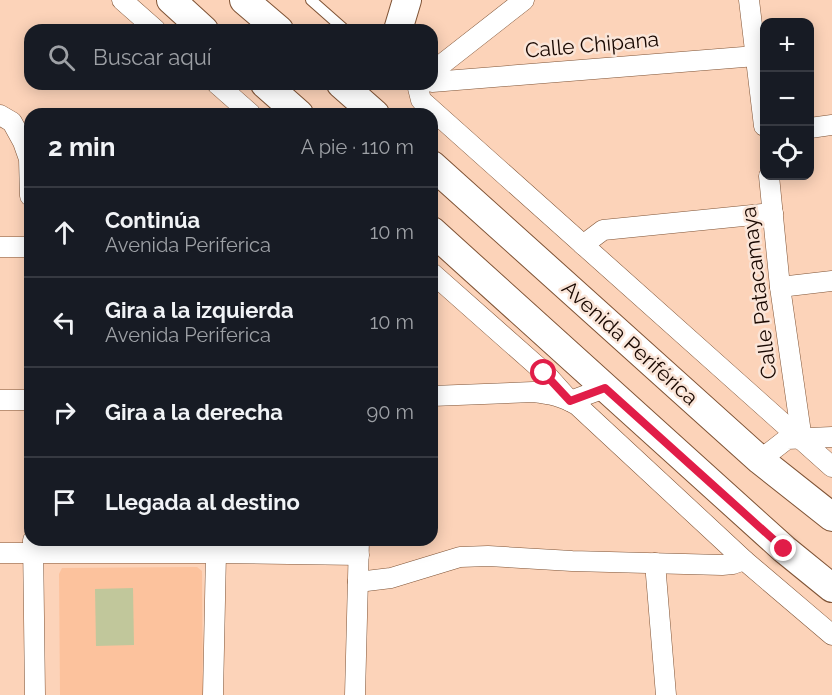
<!DOCTYPE html>
<html lang="es">
<meta charset="utf-8">
<style>
body{margin:0;font-family:Raleway,sans-serif;background:#242831;color:#f1f3f6}
.controls{position:absolute;right:18px;top:18px;display:grid;overflow:hidden;border-radius:12px;box-shadow:0 3px 15px #0003}
.controls button{width:54px;height:54px;display:grid;place-items:center;padding:0;border:0;border-bottom:2px solid #363941;background:#171b24;color:#f1f3f6;font:30px sans-serif}
.stop{position:absolute;width:18px;height:18px;margin:-14px;border:4px solid #e11d48;border-radius:50%;background:#fff}
.stop.end{background:#e11d48;border-color:#fff;box-shadow:0 2px 6px #0008}
.list{margin:0;padding:0;list-style:none}
h2{display:flex;justify-content:space-between;align-items:center;height:78px;margin:0;padding:0 24px;font-size:26px}
h2 small{font-size:20px;font-weight:400;color:#9ea1a6}
.list li{display:grid;grid-template-columns:39px 1fr auto;gap:18px;align-items:center;box-sizing:border-box;height:90px;padding:0 24px;border-top:2px solid #363941}
.list b{display:block;font-size:22px;white-space:nowrap}
.list p{margin:0;font-size:20px;white-space:nowrap;color:#9ea1a6}
.list em{font-size:20px;font-style:normal;color:#9ea1a6}
.icon{flex:none;width:33px;height:33px;fill:none;stroke:currentColor;stroke-width:2;stroke-linecap:round;stroke-linejoin:round}
.map{position:relative;flex:none;width:832px;height:695px;overflow:hidden}
.search{position:absolute;background:#171b24;box-shadow:0 3px 15px #0003;left:24px;top:24px;width:414px;height:66px;display:flex;align-items:center;gap:15px;box-sizing:border-box;padding:0 21px;border-radius:18px;color:#9ea1a6;font-size:22px}
.panel{position:absolute;background:#171b24;box-shadow:0 3px 15px #0003;left:24px;top:108px;width:414px;height:438px;border-radius:18px}
.map>svg:first-child{display:block}
</style>
<div class="map">
<svg width="832" height="695" viewBox="0 0 832 695">
<rect width="100%" height="100%" fill="#fcd3b9"/>
<polygon fill="#fcc29d" points="197,567 202,571 203,695 60,695 59,574 62,568"/>
<polygon fill="#c1c79b" points="133,588 134,645 96,646 95,589"/>
<g fill="none" stroke-linecap="round" stroke-linejoin="round">
<defs>
<polyline id="lane" points="311,0 345,30"/>
<g id="street">
<polyline points="122,0 156,30"/>
<polyline points="749,0 764,126"/>
<polyline points="432,72 524,0"/>
<polyline points="432,82 756,56"/>
<polyline points="217,84 251,114"/>
<polyline points="417,84 421,100 832,467"/>
<polyline points="0,115 12,122 23,142 29,159 30,196"/>
<polyline points="810,128 832,125"/>
<polyline points="769,176 780,287 802,440"/>
<polyline points="583,245 603,230 773,213"/>
<polyline points="0,247 30,247"/>
<polyline points="432,273 545,373 570,401 605,388"/>
<polyline points="780,287 832,281"/>
<path d="M432 396 533 392C551 394 561 396 577 405L744 560 832 635"/>
<polyline points="0,400 30,400"/>
<polyline points="760,460 787,439 832,437"/>
<polyline points="33,540 35,695"/>
<polyline points="0,553 216,553 359,555"/>
<polyline points="655,563 666,695"/>
<polyline points="358,582 391,578 460,557 488,556 572,561 722,565 733,564 744,560"/>
<polyline points="213,695 216,553"/>
<polyline points="355,695 359,540"/>
</g>
<g id="secondary">
<polyline points="171,0 204,30"/>
<polyline points="244,0 279,30"/>
<polyline points="398,30 407,0"/>
<polyline points="265,84 299,114"/>
<polyline points="341,84 375,114"/>
<polyline points="432,165 760,460 832,517"/>
<polyline points="432,231 784,549 832,588"/>
</g>
</defs>
<use href="#lane" stroke="#7f5335" stroke-width="12"/>
<use href="#street" stroke="#7f5335" stroke-width="21"/>
<use href="#secondary" stroke="#7f5335" stroke-width="30"/>
<use href="#lane" stroke="#fff" stroke-width="10"/>
<use href="#street" stroke="#fff" stroke-width="20"/>
<use href="#secondary" stroke="#fff" stroke-width="28"/>
</g>
<g fill="none" stroke-linecap="round" stroke-linejoin="round">
<polyline stroke="#e11d48" stroke-width="8" points="544,373 570,401 605,388 784,549"/>
</g>
<g text-anchor="middle" stroke-width="5" stroke-linejoin="round" paint-order="stroke">
<g font-size="21" fill="#190801" stroke="#fae5d8">
<text transform="translate(592 45) rotate(-5)" y="7">Calle Chipana</text>
<text transform="translate(759 293) rotate(-97)" y="7">Calle Patacamaya</text>
<text transform="translate(630 343) rotate(42)" y="7">Avenida Periférica</text>
</g>
</g>
</svg>
<div class="controls">
<button>+</button>
<button>−</button>
<button><svg class="icon" aria-label="locate" viewBox="0 0 24 24"><circle cx="12" cy="12" r="6"/><path d="M12 2v4M12 18v4M2 12h4M18 12h4"/></svg></button>
</div>
<div class="stop" style="left:544px;top:373px"></div>
<div class="stop end" style="left:784px;top:549px"></div>
<div class="search"><svg class="icon" aria-label="search" viewBox="0 0 24 24"><circle cx="10" cy="10" r="6"/><path d="M15 15l6 6"/></svg>Buscar aquí</div>
<section class="panel">
<h2>2 min<small>A pie · 110 m</small></h2>
<ul class="list">
<li><svg class="icon" aria-label="ahead" viewBox="0 0 24 24"><path d="M12 20V5M6 11l6-6 6 6"/></svg><div><b>Continúa</b><p>Avenida Periferica</p></div><em>10 m</em></li>
<li><svg class="icon" aria-label="left" viewBox="0 0 24 24"><path d="M17 20v-9H6M10 6l-5 5 5 5"/></svg><div><b>Gira a la izquierda</b><p>Avenida Periferica</p></div><em>10 m</em></li>
<li><svg class="icon" aria-label="right" viewBox="0 0 24 24"><path d="M7 20v-9h11M14 6l5 5-5 5"/></svg><div><b>Gira a la derecha</b></div><em>90 m</em></li>
<li><svg class="icon" aria-label="arrive" viewBox="0 0 24 24"><path d="M6 21V4h12l-3 4 3 4H6"/></svg><div><b>Llegada al destino</b></div></li>
</ul>
</section>
</div>
